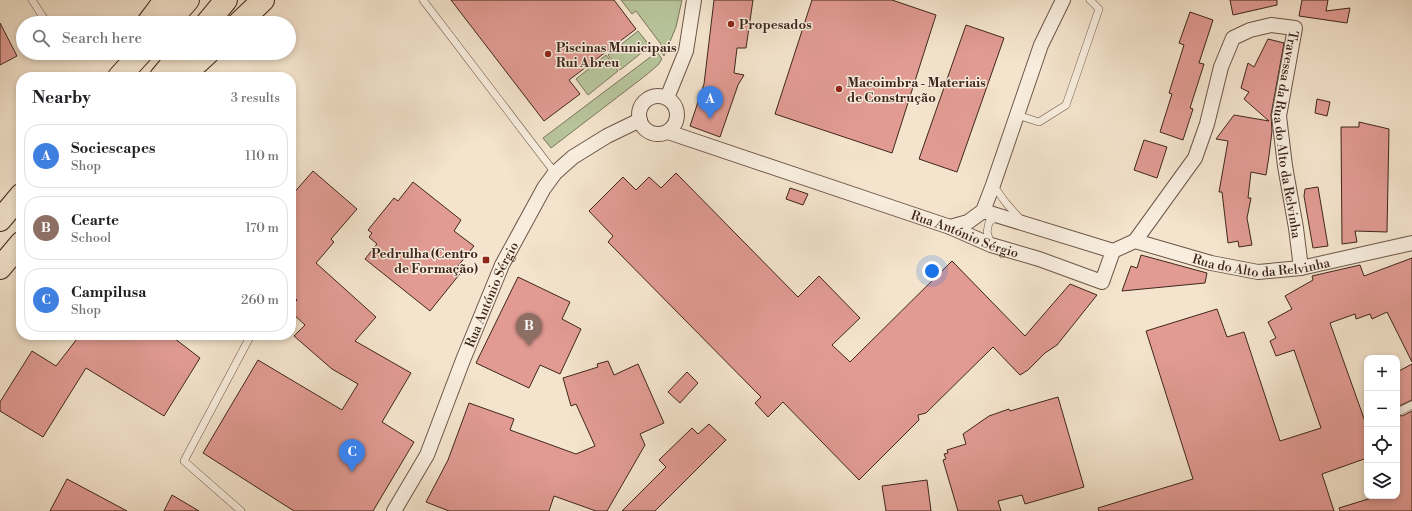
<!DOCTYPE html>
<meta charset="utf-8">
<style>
body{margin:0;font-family:"Libre Bodoni",serif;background:#f2f2f2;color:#202124}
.controls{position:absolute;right:12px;bottom:12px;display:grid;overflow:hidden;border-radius:8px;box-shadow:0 2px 6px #0003}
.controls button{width:36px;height:36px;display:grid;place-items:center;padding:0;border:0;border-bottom:1px solid #e0e0e0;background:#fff;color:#202124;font:20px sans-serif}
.you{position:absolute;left:932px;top:271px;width:14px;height:14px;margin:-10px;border:3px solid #fff;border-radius:50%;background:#1a73e8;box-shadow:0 0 0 6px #1a73e833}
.badge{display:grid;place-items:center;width:26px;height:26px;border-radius:50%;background:#ea580c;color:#fff;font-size:13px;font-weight:700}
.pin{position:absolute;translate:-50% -33px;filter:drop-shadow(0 1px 2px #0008)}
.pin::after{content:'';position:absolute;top:21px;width:14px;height:12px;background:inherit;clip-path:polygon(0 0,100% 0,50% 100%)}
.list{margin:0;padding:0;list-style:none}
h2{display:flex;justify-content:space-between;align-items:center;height:52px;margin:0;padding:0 16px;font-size:17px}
h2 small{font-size:13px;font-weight:400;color:#757577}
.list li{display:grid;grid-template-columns:26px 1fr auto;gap:12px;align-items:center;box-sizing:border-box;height:64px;margin:0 8px 8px;padding:0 8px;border:1px solid #e0e0e0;border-radius:16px}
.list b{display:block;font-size:15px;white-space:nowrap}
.list p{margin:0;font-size:13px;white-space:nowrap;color:#757577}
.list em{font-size:13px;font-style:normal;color:#757577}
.icon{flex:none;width:22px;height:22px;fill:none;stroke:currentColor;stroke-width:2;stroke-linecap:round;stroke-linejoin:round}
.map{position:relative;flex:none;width:1412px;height:511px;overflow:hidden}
.search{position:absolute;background:#fff;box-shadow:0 2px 6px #0003;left:16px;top:16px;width:280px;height:44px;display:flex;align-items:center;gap:10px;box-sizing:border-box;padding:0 14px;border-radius:22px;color:#757577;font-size:15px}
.panel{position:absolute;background:#fff;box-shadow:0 2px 6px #0003;left:16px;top:72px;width:280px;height:268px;border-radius:16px}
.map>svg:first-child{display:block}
</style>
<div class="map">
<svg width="1412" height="511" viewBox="0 0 1412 511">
<rect width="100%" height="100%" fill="#f4e4cd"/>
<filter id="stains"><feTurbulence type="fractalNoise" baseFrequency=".005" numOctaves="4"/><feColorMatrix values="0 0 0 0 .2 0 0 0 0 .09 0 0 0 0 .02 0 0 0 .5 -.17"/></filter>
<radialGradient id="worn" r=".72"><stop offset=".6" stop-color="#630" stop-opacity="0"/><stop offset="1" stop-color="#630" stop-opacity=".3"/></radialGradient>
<g fill="#b8c59c" stroke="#7c765c">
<polygon points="621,0 682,0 676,27 664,56 659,50 663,47 636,11 632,14"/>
<polygon points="638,31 650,46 620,70 608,55"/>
<polygon points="657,52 662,59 658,65 645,76 551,148 543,138"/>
<polygon points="606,55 618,71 588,95 576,79"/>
</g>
<g fill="#e19b93" stroke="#3f261c">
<polygon points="451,0 614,0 636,29 569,80 580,94 544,121"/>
<polygon points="714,0 753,0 746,48 737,48 734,73 744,75 738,85 720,137 690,126 704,84"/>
<polygon points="812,0 892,0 936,15 892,153 775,114"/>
<polygon points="1230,0 1277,0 1277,5 1233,15"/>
<polygon points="1302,0 1328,0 1326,11 1350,8 1347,23 1299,16"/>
<polygon points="1190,12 1213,20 1199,63 1204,64 1190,108 1193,109 1183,140 1160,132 1172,94 1169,93 1184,45 1179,43"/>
<polygon points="0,23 17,56 0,65"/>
<polygon points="966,25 1004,38 957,172 919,159"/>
<polygon points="1268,39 1284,43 1271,115 1272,131 1269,156 1266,175 1251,172 1248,198 1251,198 1247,218 1252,245 1239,247 1238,241 1228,243 1222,192 1219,192 1228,141 1216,139 1234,115 1269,121 1244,99 1249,92 1241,88 1248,63 1254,67"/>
<polygon points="1317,99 1330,102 1327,116 1315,113"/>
<polygon points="1359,122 1389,129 1387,232 1355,231 1357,242 1342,244 1341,127 1359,127"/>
<polygon points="1144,140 1167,147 1157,178 1134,170"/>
<polygon points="313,171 357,209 331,239 334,242 316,263 376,317 355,341 411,373 382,422 414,442 373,511 294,511 203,453 258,360 342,410 358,384 332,369 294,336 305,325 291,312 291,307 297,300 291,295 291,196"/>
<polygon points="676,173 798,297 819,276 860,318 832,345 850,362 952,261 1025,336 1070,284 1097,295 1057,345 1045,353 1028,370 1020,375 993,347 926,413 918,415 919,420 859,480 783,402 768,417 755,403 761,397 608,242 613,236 589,211 623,177 636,190 649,177 661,188"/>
<polygon points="413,182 461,220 454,231 474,246 458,266 463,270 430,311 365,259 377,244 369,237 372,233 368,230 394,198 398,201"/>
<polygon points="1318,187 1328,246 1313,248 1304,196 1305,189"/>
<polygon points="790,188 808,194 803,205 786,199"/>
<polygon points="1141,255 1207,273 1205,283 1122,291 1131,266 1137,268"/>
<polygon points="1412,258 1412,362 1387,312 1372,319 1370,314 1356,319 1355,314 1330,323 1367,427 1367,458 1322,474 1334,511 1099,511 1098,508 1193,479 1146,331 1217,309 1227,337 1244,332 1280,441 1321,428 1294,350 1276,356 1270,341 1276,338 1268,322 1292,309 1285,296 1313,280 1312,276 1360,265 1364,276"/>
<polygon points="518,277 570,302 562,319 581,329 560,374 540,365 529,388 476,363"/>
<polygon points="80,335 170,335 200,358 164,416 86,368 43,437 0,411 0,402 32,351 56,366"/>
<polygon points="608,361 614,375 638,364 664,423 640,434 645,445 607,511 596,511 554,496 549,511 449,511 426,502 448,460 469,403 514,419 510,430 576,454 595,446 576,404 571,406 563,378 598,367 597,364"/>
<polygon points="1412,364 1412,400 1397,407 1397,372"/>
<polygon points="687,372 698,383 680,403 668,392"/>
<polygon points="1058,397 1084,487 1025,504 1022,495 998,501 1001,511 958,511 943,460 946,459 944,454 948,453 947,450 966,444 963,434 989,416 1009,409 1010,411"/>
<polygon points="1412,411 1412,511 1340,511 1339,508 1378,496 1397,496 1397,415 1402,416"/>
<polygon points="709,424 726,440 655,511 622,511 666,467 659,460 692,428 698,434"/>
<polygon points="67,479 127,511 50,511"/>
<polygon points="927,480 931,511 886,511 882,486"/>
<polygon points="172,495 199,511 164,511"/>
</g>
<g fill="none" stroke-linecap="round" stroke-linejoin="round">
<defs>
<g id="lane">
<polyline points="32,0 47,23"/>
<polyline points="423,0 555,173"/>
<polyline points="1017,115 1039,122 1066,105 1099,9 1090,0"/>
<polyline points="993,185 1006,203 1021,220"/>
<polyline points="991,245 987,232 989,222 998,216"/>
<polyline points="1400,411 1412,405"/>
<polyline points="241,511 184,461 251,335"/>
</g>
<g id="street">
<circle cx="658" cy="115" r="19"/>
<polyline points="667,98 686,51 694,0"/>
<path id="s1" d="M668 132 950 227 991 245 1039 259 1102 282 1113 251"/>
<polyline points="983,211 1113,251"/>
<polyline points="950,227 968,222 983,211 993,185 1041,45 1063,0"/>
<path id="s2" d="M1135 241 1195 158 1207 124 1221 67 1233 38 1250 30 1271 25 1295 28 1279 116 1285 166 1296 228 1301 268"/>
<path id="s3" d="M1113 251 1135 241 1211 263 1258 272 1301 268 1412 243"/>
<path id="s4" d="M394 511 427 455 463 360 502 265 544 188 555 173 573 157 607 136 640 120"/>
</g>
<g id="highway">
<polyline points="148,23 165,0"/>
<polyline points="168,23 188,0"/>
<polyline points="207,23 226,0"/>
<polyline points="239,23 263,0"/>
<polyline points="119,77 141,53"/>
<polyline points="161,77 181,53"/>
<polyline points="182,77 208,53"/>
<polyline points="0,220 21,195"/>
<polyline points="0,268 21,243"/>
</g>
</defs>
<use href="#lane" stroke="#6c5648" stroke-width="8"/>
<use href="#street" stroke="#6c5648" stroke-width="16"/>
<use href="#highway" stroke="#3f261c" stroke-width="24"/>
<use href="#lane" stroke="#f8edde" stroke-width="7"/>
<use href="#street" stroke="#f8edde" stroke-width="14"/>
<use href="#highway" stroke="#f4e4cd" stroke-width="22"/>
</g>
<g fill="#8f2418" stroke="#f8edde" stroke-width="1.5">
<circle cx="731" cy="24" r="4"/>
<circle cx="548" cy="54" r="4"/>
<circle cx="839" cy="89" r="4"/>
<rect x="482" y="256" width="8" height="8" rx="2"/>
</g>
<g text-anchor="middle" stroke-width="3" stroke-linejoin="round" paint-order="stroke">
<g font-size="13" font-weight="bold" fill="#3f261c" stroke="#f8edde" text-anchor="start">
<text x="739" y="29">Propesados</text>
<text x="556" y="52">Piscinas Municipais<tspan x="556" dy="15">Rui Abreu</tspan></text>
<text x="847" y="87">Macoimbra - Materiais<tspan x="847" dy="15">de Construção</tspan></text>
<text x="478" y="258" text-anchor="end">Pedrulha (Centro<tspan x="478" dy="15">de Formação)</tspan></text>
</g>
<g font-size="13" fill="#3f261c" stroke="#f8edde">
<text dy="5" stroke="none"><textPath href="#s2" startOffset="401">Travessa da Rua do Alto da Relvinha</textPath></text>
<text dy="5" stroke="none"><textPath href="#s1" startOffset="314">Rua António Sérgio</textPath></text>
<text dy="5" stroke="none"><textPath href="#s3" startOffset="154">Rua do Alto da Relvinha</textPath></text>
<text dy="5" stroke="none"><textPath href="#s4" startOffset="238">Rua António Sérgio</textPath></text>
</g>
</g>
<rect width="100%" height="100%" filter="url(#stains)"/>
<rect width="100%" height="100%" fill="url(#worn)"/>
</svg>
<div class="controls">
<button>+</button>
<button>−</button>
<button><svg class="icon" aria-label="locate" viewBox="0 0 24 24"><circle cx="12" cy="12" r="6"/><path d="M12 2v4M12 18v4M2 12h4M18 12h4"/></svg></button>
<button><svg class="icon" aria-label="layers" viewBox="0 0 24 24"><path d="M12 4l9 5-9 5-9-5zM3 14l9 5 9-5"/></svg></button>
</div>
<div class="you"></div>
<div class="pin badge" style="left:710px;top:119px;background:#3f7fe0">A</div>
<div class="pin badge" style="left:529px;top:346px;background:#8d6e63">B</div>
<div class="pin badge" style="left:352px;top:472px;background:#3f7fe0">C</div>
<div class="search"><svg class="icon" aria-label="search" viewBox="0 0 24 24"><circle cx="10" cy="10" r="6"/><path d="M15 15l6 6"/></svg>Search here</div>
<section class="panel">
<h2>Nearby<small>3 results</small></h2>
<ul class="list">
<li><span class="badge" style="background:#3f7fe0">A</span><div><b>Sociescapes</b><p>Shop</p></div><em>110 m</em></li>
<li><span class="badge" style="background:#8d6e63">B</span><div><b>Cearte</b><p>School</p></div><em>170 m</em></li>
<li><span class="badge" style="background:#3f7fe0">C</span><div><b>Campilusa</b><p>Shop</p></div><em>260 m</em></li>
</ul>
</section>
</div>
